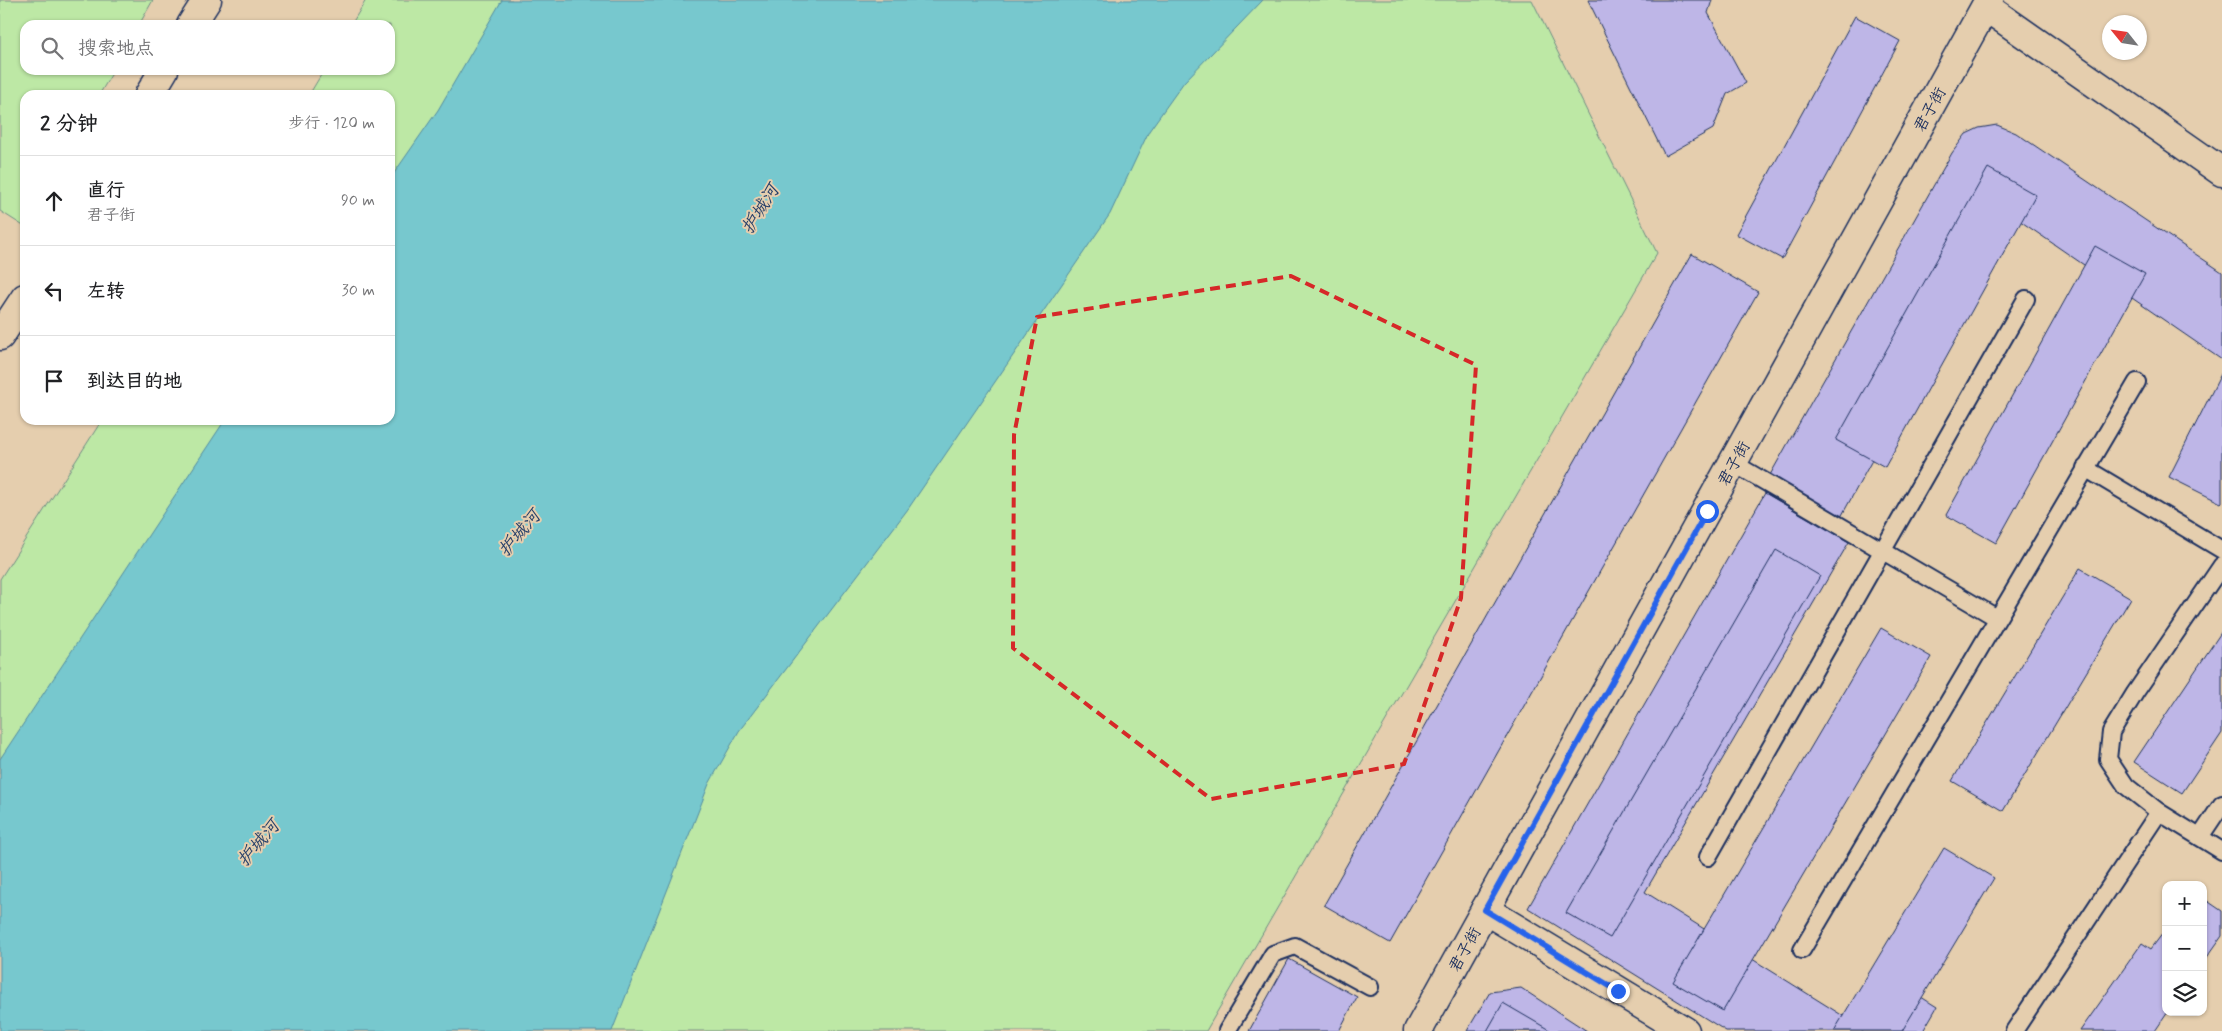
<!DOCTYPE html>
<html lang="zh">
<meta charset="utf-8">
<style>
body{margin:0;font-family:Mynerve,"LXGW WenKai TC",sans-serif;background:#f2f2f2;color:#202124}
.controls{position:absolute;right:15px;bottom:15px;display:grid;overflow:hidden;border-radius:10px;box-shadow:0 1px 4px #0004}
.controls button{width:45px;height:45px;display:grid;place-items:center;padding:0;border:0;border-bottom:1px solid #e0e0e0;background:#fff;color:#202124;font:25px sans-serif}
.compass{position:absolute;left:2102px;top:15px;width:45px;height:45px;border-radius:50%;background:#fff;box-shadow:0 1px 4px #0004;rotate:300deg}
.stop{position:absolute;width:15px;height:15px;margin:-11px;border:4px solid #2563eb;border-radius:50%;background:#fff}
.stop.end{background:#2563eb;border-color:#fff;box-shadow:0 1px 5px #0008}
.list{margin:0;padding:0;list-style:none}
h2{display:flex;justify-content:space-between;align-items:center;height:65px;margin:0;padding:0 20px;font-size:21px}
h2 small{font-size:16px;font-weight:400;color:#757577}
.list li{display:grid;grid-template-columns:32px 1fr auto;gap:15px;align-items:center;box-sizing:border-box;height:90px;padding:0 20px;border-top:1px solid #e0e0e0}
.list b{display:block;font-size:19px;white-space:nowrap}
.list p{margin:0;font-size:16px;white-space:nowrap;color:#757577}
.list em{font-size:16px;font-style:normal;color:#757577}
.icon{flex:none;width:28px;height:28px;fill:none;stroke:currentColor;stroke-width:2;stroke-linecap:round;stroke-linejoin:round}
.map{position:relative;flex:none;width:2222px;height:1031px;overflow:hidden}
.search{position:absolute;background:#fff;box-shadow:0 1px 4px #0004;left:20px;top:20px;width:375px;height:55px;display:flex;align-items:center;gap:12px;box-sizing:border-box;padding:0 18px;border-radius:15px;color:#757577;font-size:19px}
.panel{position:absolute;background:#fff;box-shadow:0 1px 4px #0004;left:20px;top:90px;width:375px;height:335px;border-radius:15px}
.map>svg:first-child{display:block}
</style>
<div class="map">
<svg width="2222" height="1031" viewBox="0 0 2222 1031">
<rect width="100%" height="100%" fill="#e5ceae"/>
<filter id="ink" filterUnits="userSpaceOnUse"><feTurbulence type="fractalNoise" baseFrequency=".02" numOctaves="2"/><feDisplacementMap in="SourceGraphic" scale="10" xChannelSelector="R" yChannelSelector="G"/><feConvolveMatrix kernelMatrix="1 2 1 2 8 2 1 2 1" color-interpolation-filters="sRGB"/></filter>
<g filter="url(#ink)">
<g fill="#bde8a5" stroke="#6c8c82">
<polygon points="0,0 153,0 139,25 25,25 25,70 114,70 99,95 25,95 25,227 0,211"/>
<polygon points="366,0 512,0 390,197 390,95 309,95 324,70 390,70 390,25 351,25"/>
<polygon points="1225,0 1532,0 1657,253 1206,1031 596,1031 701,769"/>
<polygon points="102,420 239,420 0,774 0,579"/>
</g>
<polygon fill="#77c8ce" stroke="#528ba1" points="502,0 1263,0 1184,82 1149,131 1110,214 908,509 739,731 709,784 612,1031 0,1031 0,759 225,420 390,420 390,179 438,110"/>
<g fill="#beb6e7" stroke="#1b2f5e">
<polygon points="1588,0 1712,0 1708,13 1746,83 1727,94 1713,129 1665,156"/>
<polygon points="1855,16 1900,41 1782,259 1736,234"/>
<polygon points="1997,125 2016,133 2222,272 2222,360 2010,214 2006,215 1841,517 1770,475 1952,153 1966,134 1979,128"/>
<polygon points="1988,168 2036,195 1885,467 1836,440"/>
<polygon points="2095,246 2145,274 1996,543 1946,515"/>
<polygon points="1692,254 1758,292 1390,943 1324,905"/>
<polygon points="2222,372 2222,502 2221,503 2169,477"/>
<polygon points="1765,493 1849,542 1645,892 1848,1019 1878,970 1937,1007 1923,1031 1726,1031 1528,908"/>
<polygon points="1776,550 1820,576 1610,938 1566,913"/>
<polygon points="2080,568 2131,598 2003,811 1952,781"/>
<polygon points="1881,628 1931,657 1723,1011 1673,982"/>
<polygon points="2222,631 2222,733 2182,793 2134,762"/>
<polygon points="1944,848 1994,878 1902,1031 1834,1031"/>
<polygon points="2203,898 2222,911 2222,936 2203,963"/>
<polygon points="2166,929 2166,1012 2168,1012 2155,1031 2080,1031 2142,943 2151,949"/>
<polygon points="1289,959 1357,997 1339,1031 1249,1031"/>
<polygon points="1521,988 1587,1031 1467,1031 1490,992"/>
<polygon points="1503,1003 1551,1031 1487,1031"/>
</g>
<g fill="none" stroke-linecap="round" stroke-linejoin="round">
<defs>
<g id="service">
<polyline points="2085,468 2222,550"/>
<polyline points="1745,470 1997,618"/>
<polyline points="2222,565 2135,693 2111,732 2108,759 2126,786 2159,812 2222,851"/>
<polyline points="2200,837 2222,804"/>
<polyline points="1708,857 2026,299"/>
<polyline points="1802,950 2137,382"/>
<polyline points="1227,1031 1273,954 1295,946 1370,987"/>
<polyline points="2014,1031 2159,812"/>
</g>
<g id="minor">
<polyline points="191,25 207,0"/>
<polyline points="149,95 164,70"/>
<polyline points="0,336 25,298"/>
<polyline points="1485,910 1685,1031"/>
</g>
<g id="tertiary">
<polyline points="1986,7 2222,172"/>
<polyline points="1418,1031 1989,0"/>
</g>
</defs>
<use href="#service" stroke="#1b2f5e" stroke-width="20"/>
<use href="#minor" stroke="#1b2f5e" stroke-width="31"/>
<use href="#tertiary" stroke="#1b2f5e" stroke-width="31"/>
<use href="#service" stroke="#e5ceae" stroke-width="16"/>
<use href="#minor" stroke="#e5ceae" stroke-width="28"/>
<use href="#tertiary" stroke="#e5ceae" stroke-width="28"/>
</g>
</g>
<g fill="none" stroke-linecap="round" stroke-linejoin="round" filter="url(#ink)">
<polyline stroke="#2563eb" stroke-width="6" points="1618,991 1485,910 1707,511"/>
</g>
<path fill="none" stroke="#d62828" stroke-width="4" stroke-dasharray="10 6" stroke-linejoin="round" d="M1291 276 1476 365 1461 598 1404 764 1211 799 1013 648 1014 435 1037 317Z"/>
<g text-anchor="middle" stroke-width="4" stroke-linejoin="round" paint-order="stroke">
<g font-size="16" fill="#1b2f5e" stroke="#e5ceae">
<text transform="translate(1929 109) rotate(-61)" y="6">君子街</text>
<text transform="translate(1733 463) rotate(-61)" y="6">君子街</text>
<text transform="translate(1464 949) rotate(-61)" y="6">君子街</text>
</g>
<g font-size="18" font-style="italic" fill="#243e69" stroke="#e5ceae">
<text transform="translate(760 209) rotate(-58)" y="6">护城河</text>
<text transform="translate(519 533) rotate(-50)" y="6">护城河</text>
<text transform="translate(258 843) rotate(-50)" y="6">护城河</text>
</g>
</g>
</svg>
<div class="controls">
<button>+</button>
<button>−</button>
<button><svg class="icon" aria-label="layers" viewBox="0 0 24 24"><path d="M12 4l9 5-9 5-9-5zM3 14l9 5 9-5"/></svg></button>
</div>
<svg class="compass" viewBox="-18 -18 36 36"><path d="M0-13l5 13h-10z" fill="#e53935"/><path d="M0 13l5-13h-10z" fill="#757577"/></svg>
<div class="stop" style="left:1707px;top:511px"></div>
<div class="stop end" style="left:1618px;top:991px"></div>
<div class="search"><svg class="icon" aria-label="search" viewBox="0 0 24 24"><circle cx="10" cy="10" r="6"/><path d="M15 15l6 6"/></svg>搜索地点</div>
<section class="panel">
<h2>2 分钟<small>步行 · 120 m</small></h2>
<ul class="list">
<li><svg class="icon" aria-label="ahead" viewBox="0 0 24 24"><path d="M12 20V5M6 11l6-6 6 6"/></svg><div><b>直行</b><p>君子街</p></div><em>90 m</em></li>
<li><svg class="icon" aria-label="left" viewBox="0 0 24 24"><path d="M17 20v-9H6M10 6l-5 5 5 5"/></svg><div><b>左转</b></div><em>30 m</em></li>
<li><svg class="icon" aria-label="arrive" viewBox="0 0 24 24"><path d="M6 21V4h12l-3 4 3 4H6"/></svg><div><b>到达目的地</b></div></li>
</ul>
</section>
</div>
